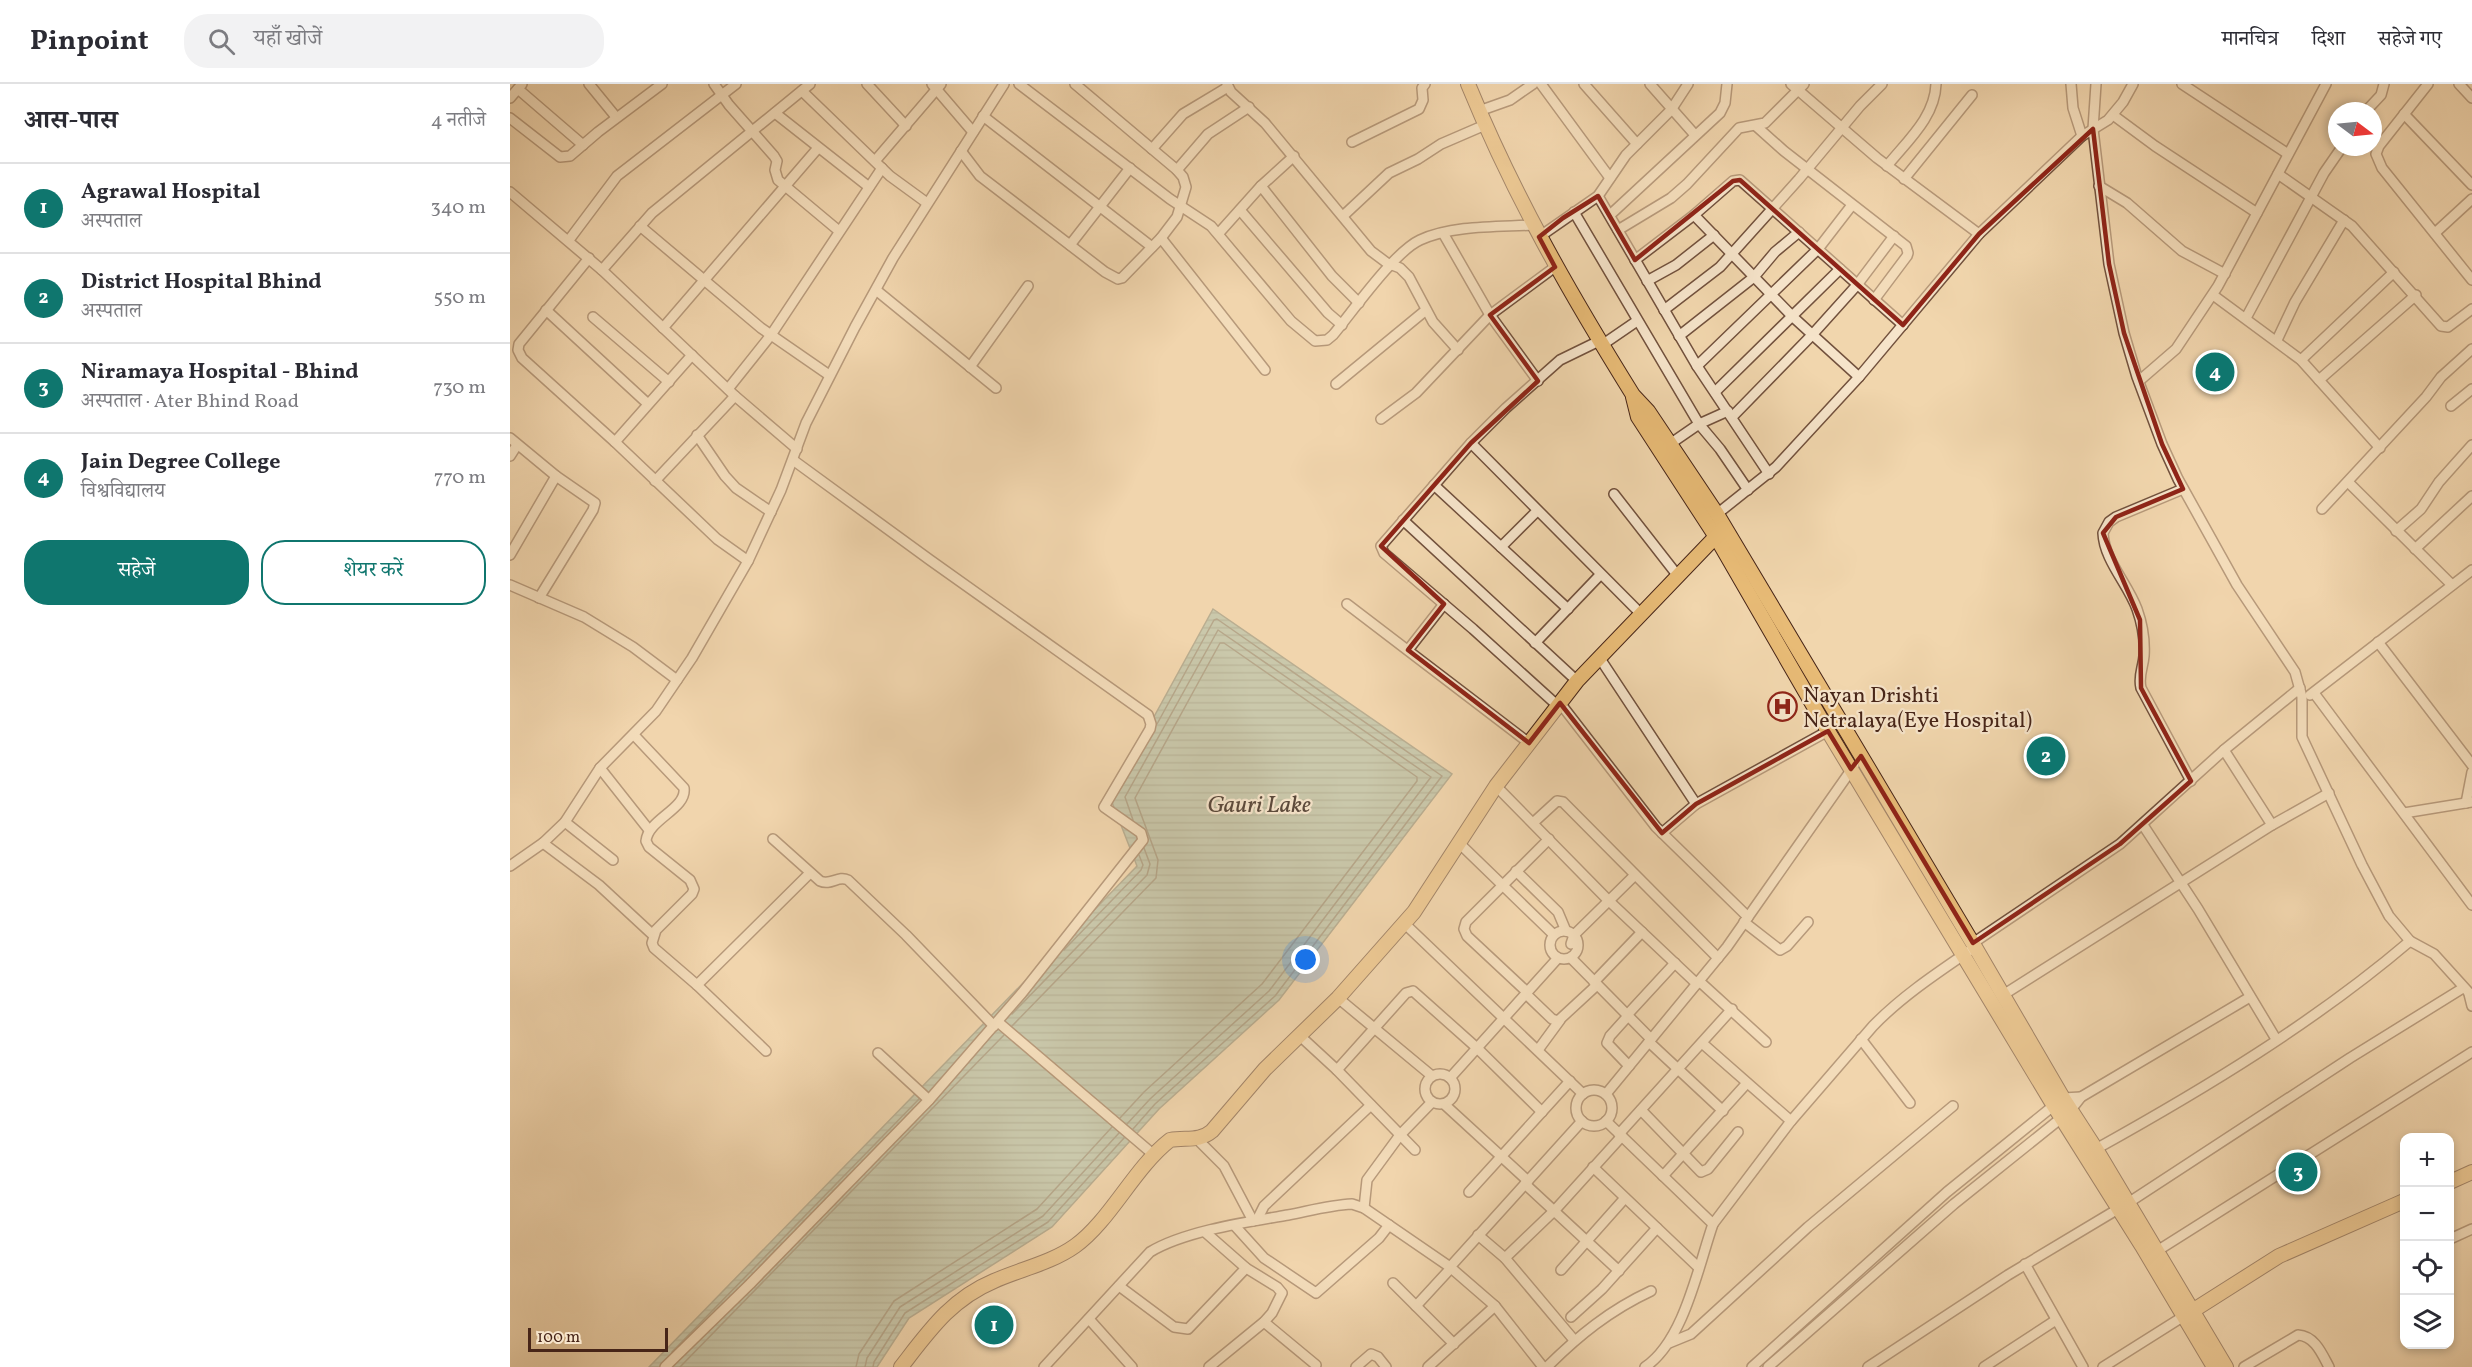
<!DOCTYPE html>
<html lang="hi">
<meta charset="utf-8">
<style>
body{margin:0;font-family:Vollkorn,"Noto Serif Devanagari",serif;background:#f2f2f3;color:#2b2b33}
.controls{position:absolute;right:18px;bottom:18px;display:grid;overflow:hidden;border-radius:12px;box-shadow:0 3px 9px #0003}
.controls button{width:54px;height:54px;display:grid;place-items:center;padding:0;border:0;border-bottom:2px solid #e1e1e2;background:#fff;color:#2b2b33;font:30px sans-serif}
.compass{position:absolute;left:1818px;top:18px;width:54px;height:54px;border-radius:50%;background:#fff;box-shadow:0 3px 9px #0003;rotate:106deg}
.scale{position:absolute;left:18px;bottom:15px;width:140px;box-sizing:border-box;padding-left:6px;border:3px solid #472518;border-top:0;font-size:16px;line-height:21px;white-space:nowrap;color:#472518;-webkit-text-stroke:4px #f6e4ca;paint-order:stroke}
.you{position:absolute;left:796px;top:876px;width:21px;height:21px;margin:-15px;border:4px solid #fff;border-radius:50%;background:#1a73e8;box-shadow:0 0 0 9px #1a73e833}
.badge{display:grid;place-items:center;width:39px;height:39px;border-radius:50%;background:#0f766e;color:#fff;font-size:20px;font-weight:700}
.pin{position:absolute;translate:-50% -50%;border:3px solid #fff;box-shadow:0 2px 6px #0006}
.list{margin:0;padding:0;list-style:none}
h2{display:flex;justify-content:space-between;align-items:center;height:78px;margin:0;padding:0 24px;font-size:26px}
h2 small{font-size:20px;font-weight:400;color:#7c7c81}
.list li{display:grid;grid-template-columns:39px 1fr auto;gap:18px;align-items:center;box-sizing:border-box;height:90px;padding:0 24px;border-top:2px solid #e1e1e2}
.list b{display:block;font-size:22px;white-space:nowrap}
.list p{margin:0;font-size:20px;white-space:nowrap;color:#7c7c81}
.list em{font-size:20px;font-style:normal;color:#7c7c81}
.actions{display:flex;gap:12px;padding:18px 24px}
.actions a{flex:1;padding:14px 0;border:2px solid #0f766e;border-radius:24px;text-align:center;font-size:21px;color:#0f766e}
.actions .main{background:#0f766e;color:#fff}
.icon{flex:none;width:33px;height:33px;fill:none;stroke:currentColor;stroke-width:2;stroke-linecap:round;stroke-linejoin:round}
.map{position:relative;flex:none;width:1962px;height:1283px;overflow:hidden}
header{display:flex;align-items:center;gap:36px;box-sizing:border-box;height:84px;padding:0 30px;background:#fff;border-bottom:2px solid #e1e1e2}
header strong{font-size:28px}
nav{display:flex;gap:33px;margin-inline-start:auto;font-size:21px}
.search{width:420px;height:54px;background:#f2f2f3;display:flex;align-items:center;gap:15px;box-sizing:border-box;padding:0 21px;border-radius:24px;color:#7c7c81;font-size:22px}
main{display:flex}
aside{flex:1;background:#fff}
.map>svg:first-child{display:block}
</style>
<header>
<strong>Pinpoint</strong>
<div class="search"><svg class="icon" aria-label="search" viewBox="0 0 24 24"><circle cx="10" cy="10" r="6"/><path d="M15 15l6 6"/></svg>यहाँ खोजें</div>
<nav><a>मानचित्र</a><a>दिशा</a><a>सहेजे गए</a></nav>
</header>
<main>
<aside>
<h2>आस-पास<small>4 नतीजे</small></h2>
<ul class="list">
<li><span class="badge">1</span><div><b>Agrawal Hospital</b><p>अस्पताल</p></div><em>340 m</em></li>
<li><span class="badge">2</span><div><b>District Hospital Bhind</b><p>अस्पताल</p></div><em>550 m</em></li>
<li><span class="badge">3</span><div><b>Niramaya Hospital - Bhind</b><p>अस्पताल · Ater Bhind Road</p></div><em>730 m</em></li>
<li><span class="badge">4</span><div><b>Jain Degree College</b><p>विश्वविद्यालय</p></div><em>770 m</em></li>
</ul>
<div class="actions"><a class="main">सहेजें</a><a>शेयर करें</a></div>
</aside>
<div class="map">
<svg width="1962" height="1283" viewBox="0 0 1962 1283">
<defs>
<pattern id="water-rules" width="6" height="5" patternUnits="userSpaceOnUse" patternTransform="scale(1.5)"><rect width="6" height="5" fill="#9bb9a9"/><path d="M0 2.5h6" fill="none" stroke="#809689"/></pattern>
</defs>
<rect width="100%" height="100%" fill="#f1d6ad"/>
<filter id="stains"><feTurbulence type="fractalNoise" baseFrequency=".00333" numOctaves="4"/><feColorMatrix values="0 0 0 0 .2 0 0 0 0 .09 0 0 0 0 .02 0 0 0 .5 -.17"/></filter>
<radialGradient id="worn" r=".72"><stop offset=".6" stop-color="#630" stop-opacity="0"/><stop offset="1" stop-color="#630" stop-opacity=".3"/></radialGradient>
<polygon fill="url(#water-rules)" stroke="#797e6f" stroke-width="1.5" points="703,525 942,690 769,916 649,1025 542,1143 399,1234 367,1283 139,1283 627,782 600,713"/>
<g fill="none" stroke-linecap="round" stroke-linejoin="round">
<g stroke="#716f60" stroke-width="1.5">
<polyline points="554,866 631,786 633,781 629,771"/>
<polyline points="502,930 637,791 640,780 634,764"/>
<polyline points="502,942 646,794 648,776 625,714 710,559 714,559 907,693 907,697 752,900 634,1008 610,1034"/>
<polyline points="617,1040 640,1015 759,907 921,693 708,546 615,713 623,736"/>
<polyline points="623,1045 645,1020 765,912 932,692 707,535 704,536 647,640"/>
<polyline points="162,1268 409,1015"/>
<polyline points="170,1283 494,951"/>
<polyline points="346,1283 349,1270 384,1217 527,1125 602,1043"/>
<polyline points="355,1283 357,1274 390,1223 533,1132 609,1049"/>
<polyline points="363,1283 364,1278 395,1229 538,1138 614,1054"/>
</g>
<defs>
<g id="minor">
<polyline points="79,0 106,33"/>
<polyline points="204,0 219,21 264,72 267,77 265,86 268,96 329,147"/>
<polyline points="357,0 396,42"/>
<polyline points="422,0 463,48"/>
<path d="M509 0 660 115 701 142 781 237 805 257 817 256 823 251C843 227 884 168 910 156 943 141 987 143 1023 141"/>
<polyline points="717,0 721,8 755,39 861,167 877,179 890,184 899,193 923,238 948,266"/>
<polyline points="1031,0 1100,94"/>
<polyline points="1074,0 1127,60"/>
<polyline points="1140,0 1185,51"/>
<polyline points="1281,0 1367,74 1469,150"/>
<polyline points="1561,0 1563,24 1572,52"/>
<polyline points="1586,0 1583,45 1599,180 1614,249 1627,293 1652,360 1668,395 1727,501 1785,588 1792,613 1792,653 1852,781 1879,832 1900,857 1924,870 1962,912"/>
<polyline points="1672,0 1778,70"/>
<polyline points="1918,0 1869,62 1866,70 1872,84 1962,196"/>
<polyline points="1949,0 1962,14"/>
<polyline points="8,5 73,61"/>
<polyline points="292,7 380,92 417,119"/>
<polyline points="0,14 12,0"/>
<polyline points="969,27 1000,16 1023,0"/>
<polyline points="1856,27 1871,11 1874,0"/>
<polyline points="265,29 359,103"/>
<polyline points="1894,30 1962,101"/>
<polyline points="1603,31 1645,62 1747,129"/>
<polyline points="473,32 642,163"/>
<polyline points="0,34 50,73 60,72 88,48 152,0"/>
<polyline points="1246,42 1274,67 1396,162 1398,169 1397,172 1364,216"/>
<polyline points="842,58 909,25 913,16 912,4 915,0"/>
<polyline points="642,65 673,30 718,3"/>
<polyline points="451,67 470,92 595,188 608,195 612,194 651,154 667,133 676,103 673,93 667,86 565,0"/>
<polyline points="365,77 431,0"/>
<path d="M1377 82C1397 57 1425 33 1426 0"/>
<polyline points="667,86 698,50 739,23"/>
<polyline points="1768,90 1842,142 1931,242 1938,243 1962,225"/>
<polyline points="1394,95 1462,11"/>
<polyline points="751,102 822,192 849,219"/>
<polyline points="1589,102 1617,119 1672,167 1715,190"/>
<polyline points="0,108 92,186 225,312 287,365"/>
<polyline points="1088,112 1187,282 1259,390"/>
<polyline points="730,126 818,229 832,241"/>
<polyline points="1064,128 1189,340 1210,365 1238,406"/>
<polyline points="1100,131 1210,29 1215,19 1217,0"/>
<polyline points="1184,131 1283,233 1349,293"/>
<polyline points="833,132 879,89 908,75 931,60 975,41"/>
<polyline points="130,142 251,244 319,291"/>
<polyline points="1108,146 1161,114 1177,100 1229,44 1255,39 1294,0"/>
<polyline points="709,149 751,102 784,72"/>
<polyline points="933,149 980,231 1028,297"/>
<polyline points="1925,149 1962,115"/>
<polyline points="1029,153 1088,112 1116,71 1161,26 1178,0"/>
<polyline points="651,154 755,286"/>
<polyline points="59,156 107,92 226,0"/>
<polyline points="560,161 620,84"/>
<polyline points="79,174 9,260 8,266 12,274 105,358 207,455 238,477"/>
<polyline points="1125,176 1184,131 1223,97 1230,96 1393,241"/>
<polyline points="92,186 142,129 300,0"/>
<polyline points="1137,197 1166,181 1204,151"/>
<polyline points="366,206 486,304"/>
<polyline points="1703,211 1791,276 1870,364"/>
<polyline points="36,226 138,320"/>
<polyline points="1154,226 1210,183 1289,95 1350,22 1372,0"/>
<polyline points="83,233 159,298"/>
<polyline points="1736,234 1814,89 1832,63"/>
<polyline points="153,244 308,64"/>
<polyline points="1169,252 1244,193 1265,168 1289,148"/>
<polyline points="1767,256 1785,218 1834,136"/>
<polyline points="1092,261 1127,237"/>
<polyline points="1791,276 1884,188"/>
<polyline points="1187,282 1308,165 1342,121"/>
<polyline points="460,283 518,202"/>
<polyline points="1809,296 1906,211"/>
<polyline points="1629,297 1666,265 1708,202 1816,0"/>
<polyline points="826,300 916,226"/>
<polyline points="218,305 261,251 372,84"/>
<polyline points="1205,308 1330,185"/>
<polyline points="1941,322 1962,305"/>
<polyline points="1222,333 1302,251 1347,201 1384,152"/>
<polyline points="871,335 906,309 980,231 1045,183"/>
<polyline points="187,351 215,392 226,404 261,428"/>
<polyline points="0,354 46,392 85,419 83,426 29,514"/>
<polyline points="105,358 182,271"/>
<polyline points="961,359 1132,531"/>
<polyline points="1160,360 1189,340 1218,327"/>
<polyline points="0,372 7,361"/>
<polyline points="145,397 225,312"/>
<polyline points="1838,398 1942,501"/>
<polyline points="924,401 1058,525"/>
<path d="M1673 405 1606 433 1599 438 1593 449C1594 476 1618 500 1627 525 1632 539 1635 557 1634 572 1633 584 1628 592 1631 604L1681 697"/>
<polyline points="1104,410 1168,492"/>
<polyline points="1812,425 1916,313 1931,293 1962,265"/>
<polyline points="1207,430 1266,383 1349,293 1469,150 1572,52 1598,36 1613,18 1623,0"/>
<polyline points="893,436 1067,597"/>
<polyline points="1886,447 1911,425 1929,398 1962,361"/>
<polyline points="991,463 1027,427"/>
<polyline points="1905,465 1962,412"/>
<polyline points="0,471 46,392"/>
<polyline points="0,501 74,533 123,563 167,596"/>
<polyline points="837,520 1019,659"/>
<polyline points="1868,558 1962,681"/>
<polyline points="1025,559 1090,491"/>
<polyline points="898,566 934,520"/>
<polyline points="1089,573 1186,720 1152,749"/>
<polyline points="1804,609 1962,821"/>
<polyline points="1800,611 1962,486"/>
<polyline points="1050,619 1146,743 1238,833"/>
<polyline points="1048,622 963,545 874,469 871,462 961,359 996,324 1050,276 1089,257"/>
<path d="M124 651 174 704C177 725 138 735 136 757L139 763 180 796 184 805 182 810 146 846 142 859 144 864 187 901 256 967"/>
<polyline points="1714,666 1790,604"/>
<polyline points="90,684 139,746"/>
<polyline points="986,702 1098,816 1187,900"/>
<polyline points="1956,719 1962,688"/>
<polyline points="1186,720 1318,647"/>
<polyline points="1894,729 1962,718"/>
<polyline points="55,738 103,776"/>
<polyline points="1023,739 1047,717 1053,718 1208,874"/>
<polyline points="1633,741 1688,825 1766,955"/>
<path d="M263 755 310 797C321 802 328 791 338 796L396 851 484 942"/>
<polyline points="33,759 89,801 143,851"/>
<polyline points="949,759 1044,851"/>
<polyline points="0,782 33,759 55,738 90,684 146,627 182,574 238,477 271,406 296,339 345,243 383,174 494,0"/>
<polyline points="1006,787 1048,828 1056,847"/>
<polyline points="1234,838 1270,866 1277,862 1298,838"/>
<polyline points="894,839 1073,1010"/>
<circle cx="1054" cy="861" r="14"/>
<polyline points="1463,859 1610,760 1714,666 1762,741"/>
<polyline points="1061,860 1064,851 1124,792"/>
<polyline points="1061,874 1141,955"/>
<polyline points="1189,897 1256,958"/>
<polyline points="1084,898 1132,848"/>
<polyline points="187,901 300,789"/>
<polyline points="1017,908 957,852 954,845 956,838 1039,755"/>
<polyline points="1016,910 1042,935 1048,937 1087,901"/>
<polyline points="1959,910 1962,922"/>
<polyline points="1493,911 1762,741 1819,709"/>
<polyline points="828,914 922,992"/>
<polyline points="1117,931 1165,879"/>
<polyline points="1118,932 1100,952 1097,959 1119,982"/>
<polyline points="488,938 644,1071"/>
<polyline points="789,951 827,986 905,1066"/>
<polyline points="1351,955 1400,1019"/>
<polyline points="1139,958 1213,1027"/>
<polyline points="1192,959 1281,1037"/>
<polyline points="1028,966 1050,936"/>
<polyline points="368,969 419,1016"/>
<polyline points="827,986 896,909 903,907 967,964 1032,1028"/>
<circle cx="930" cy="1005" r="15"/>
<polyline points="940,994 1048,874"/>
<circle cx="1084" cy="1024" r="18"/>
<polyline points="1096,1010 1217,863 1344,682"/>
<polyline points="934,1020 1018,1097"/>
<polyline points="1131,1026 1191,1088 1198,1085 1228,1048"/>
<path d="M1096 1037 1203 1140 1281 1037 1363 942C1393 911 1430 887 1465 863"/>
<polyline points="1109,1050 1222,925"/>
<polyline points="687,1055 714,1082 743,1137"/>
<path d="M1586 1065C1694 1005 1805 938 1900 857"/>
<polyline points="1083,1083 1188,1183"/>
<polyline points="1153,1092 1237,999"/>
<polyline points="1015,1100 1109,1187"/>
<polyline points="959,1108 1060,997"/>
<polyline points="854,1124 857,1096 890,1051 922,1018"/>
<polyline points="747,1136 754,1122 861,1021"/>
<polyline points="725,1142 754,1174 806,1209 869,1154 879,1141"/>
<polyline points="695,1148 736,1184 767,1203 772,1209 762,1229 754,1238 699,1283"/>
<polyline points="968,1151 995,1174 1064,1256"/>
<polyline points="1940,1155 1962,1145"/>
<polyline points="1647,1167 1962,968"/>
<polyline points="995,1174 1045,1126 1112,1052"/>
<polyline points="1515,1180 1573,1283"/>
<polyline points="1051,1186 1115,1114"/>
<polyline points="883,1199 944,1260"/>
<polyline points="609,1202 664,1243 678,1245 736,1184"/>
<polyline points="906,1222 941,1184"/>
<polyline points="1061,1233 1092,1205 1147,1144"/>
<polyline points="579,1235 622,1283"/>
<polyline points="754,1238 806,1281"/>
<polyline points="1159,1259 1181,1250 1298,1143 1443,1022"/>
<polyline points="155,1283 240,1200 419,1016 512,909 633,756 631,749 594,723 640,645 641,640 638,631 420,476 283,376"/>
<path d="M534 1283 640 1168C675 1147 737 1138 778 1131 799 1127 820 1121 842 1120L854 1124 940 1183"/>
<polyline points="846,1283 861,1270 868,1273 876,1283"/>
<polyline points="918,1283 985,1222"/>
<polyline points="1033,1283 985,1222 940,1183 1072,1037"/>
<path d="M1037 1283C1068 1252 1100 1226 1141 1207"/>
<path d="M1135 1283C1174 1257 1188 1183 1203 1140"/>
<polyline points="1242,1283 1437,1108 1553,1014 1571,1013"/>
<polyline points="1258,1283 1444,1120 1560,1027 1571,1013 1740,913"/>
<polyline points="1358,1283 1498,1191 1618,1119 1840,974 1953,904"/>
<polyline points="1474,1283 1546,1236"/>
<polyline points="1593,1283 1674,1232"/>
<path d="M1734 1283 1788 1251C1805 1252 1812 1270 1819 1283"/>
</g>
<g id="highway">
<path d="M958 0C1004 112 1059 208 1123 311L1138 327 1207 430 1465 863 1553 1014 1586 1065 1716 1283"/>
<polyline points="1123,313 1128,333 1206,453 1318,647 1544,1022 1632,1162 1704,1283"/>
<polyline points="1940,1098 1962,1088"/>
<polyline points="1676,1231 1769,1172 1894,1117"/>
<path d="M391 1283C419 1247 441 1215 484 1197 511 1185 541 1179 565 1162 600 1137 624 1084 660 1056 676 1053 689 1058 702 1047L755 985 828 914 904 828 986 702 1067 597 1214 444"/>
</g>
</defs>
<use href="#minor" stroke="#72513d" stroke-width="12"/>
<use href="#highway" stroke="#472518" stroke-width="16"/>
<use href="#minor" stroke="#f6e4ca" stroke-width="9"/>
<use href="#highway" stroke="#e8bb76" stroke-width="14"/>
</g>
<path d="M0 0H1962V1283H0ZM1583 45 1599 180 1614 249 1652 360 1673 405 1606 433 1593 449 1630 536 1631 604 1681 697 1610 760 1463 859 1351 672 1341 685 1318 647 1186 720 1152 749 1050 619 1019 659 898 566 934 520 871 462 961 359 1028 297 980 231 1045 183 1029 153 1053 134 1088 112 1125 176 1223 97 1230 96 1393 241 1469 150Z" fill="#f1d6ad" fill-opacity=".55" fill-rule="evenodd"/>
<path fill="none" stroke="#8f2418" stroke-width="4.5" stroke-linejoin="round" d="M1583 45 1599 180 1614 249 1652 360 1673 405 1606 433 1593 449 1630 536 1631 604 1681 697 1610 760 1463 859 1351 672 1341 685 1318 647 1186 720 1152 749 1050 619 1019 659 898 566 934 520 871 462 961 359 1028 297 980 231 1045 183 1029 153 1053 134 1088 112 1125 176 1223 97 1230 96 1393 241 1469 150Z"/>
<defs>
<symbol id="hospital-ring" viewBox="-11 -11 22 22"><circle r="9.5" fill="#f6e4ca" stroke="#8f2418" stroke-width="1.5"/><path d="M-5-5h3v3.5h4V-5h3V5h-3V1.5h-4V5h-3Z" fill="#8f2418"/></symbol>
</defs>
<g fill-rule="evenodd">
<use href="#hospital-ring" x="1256" y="606" width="33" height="33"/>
</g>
<g text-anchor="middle" stroke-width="4.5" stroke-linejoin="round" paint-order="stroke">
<g font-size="22" fill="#472518" stroke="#f6e4ca" text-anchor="start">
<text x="1293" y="618">Nayan Drishti<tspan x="1293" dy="25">Netralaya(Eye Hospital)</tspan></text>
</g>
<g font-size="24" font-style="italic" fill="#5c4a3c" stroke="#f6e4ca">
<text x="749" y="728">Gauri Lake</text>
</g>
</g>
<rect width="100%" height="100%" filter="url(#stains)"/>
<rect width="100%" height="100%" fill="url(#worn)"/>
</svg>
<div class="controls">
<button>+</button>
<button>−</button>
<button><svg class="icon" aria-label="locate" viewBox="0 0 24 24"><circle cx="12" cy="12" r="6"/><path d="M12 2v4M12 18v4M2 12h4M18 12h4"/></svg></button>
<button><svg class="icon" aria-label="layers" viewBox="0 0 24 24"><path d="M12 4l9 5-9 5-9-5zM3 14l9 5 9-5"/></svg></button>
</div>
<svg class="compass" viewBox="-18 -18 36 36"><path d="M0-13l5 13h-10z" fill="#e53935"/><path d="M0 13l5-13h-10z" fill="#7c7c81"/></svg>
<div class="scale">100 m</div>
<div class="you"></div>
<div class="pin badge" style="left:484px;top:1241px">1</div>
<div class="pin badge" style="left:1536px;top:672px">2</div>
<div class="pin badge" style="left:1788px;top:1088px">3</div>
<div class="pin badge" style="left:1705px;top:288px">4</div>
</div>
</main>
